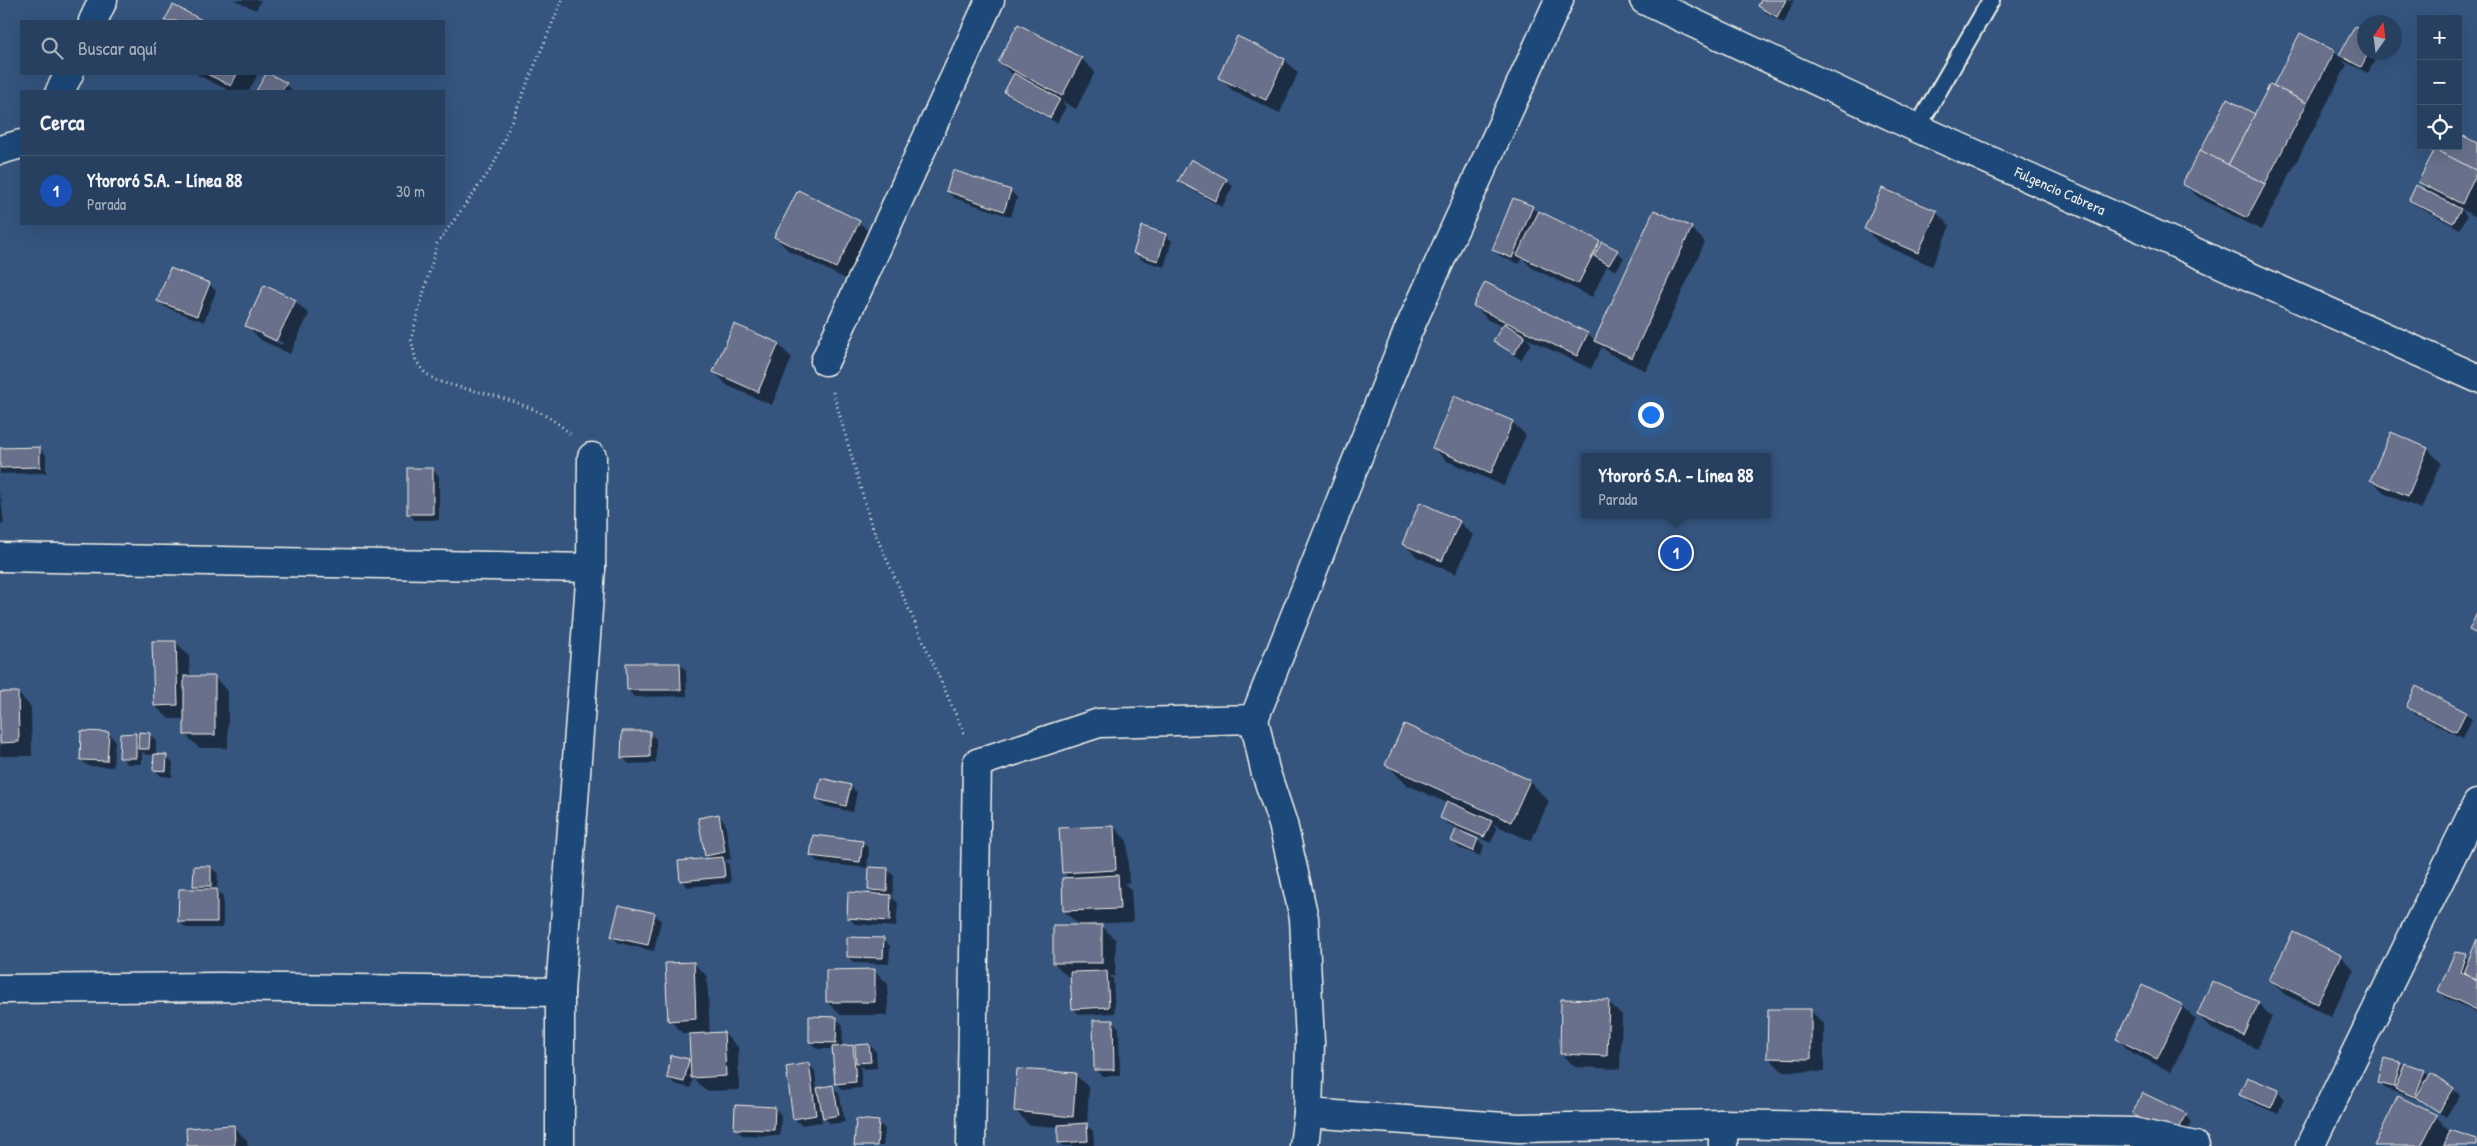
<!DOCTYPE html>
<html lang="es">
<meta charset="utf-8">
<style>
body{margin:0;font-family:"Patrick Hand",sans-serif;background:#344b68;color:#f1f3f6}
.controls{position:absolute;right:15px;top:15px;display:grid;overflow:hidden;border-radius:0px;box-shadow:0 5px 20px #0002}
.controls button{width:45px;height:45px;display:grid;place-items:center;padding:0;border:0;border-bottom:1px solid #445974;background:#28405f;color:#f1f3f6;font:25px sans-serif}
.compass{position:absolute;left:2357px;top:15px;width:45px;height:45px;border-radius:50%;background:#28405f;box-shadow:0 5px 20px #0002;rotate:14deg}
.you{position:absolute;left:1650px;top:414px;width:18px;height:18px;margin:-12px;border:4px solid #fff;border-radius:50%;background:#1a73e8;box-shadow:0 0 0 8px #1a73e833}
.badge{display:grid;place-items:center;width:32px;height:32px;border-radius:50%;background:#95b2f1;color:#fff;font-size:16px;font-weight:700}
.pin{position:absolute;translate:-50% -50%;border:2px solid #fff;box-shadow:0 1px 5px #0006}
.popup{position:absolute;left:1581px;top:453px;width:190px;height:65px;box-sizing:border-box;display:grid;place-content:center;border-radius:0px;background:#28405f;filter:drop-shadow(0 1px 4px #0005);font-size:16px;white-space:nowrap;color:#a5afbd}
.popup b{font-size:19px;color:#f1f3f6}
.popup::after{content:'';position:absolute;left:50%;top:100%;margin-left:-10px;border:10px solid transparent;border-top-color:#28405f}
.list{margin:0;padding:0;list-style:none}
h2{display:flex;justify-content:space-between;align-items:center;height:65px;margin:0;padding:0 20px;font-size:21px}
h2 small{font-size:16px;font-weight:400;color:#a5afbd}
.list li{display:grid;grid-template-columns:32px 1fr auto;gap:15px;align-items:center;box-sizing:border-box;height:70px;padding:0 20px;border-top:1px solid #445974}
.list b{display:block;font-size:19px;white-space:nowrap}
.list p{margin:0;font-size:16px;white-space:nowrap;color:#a5afbd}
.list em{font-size:16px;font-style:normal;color:#a5afbd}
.icon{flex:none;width:28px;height:28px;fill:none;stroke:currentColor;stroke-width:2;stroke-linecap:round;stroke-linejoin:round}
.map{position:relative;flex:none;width:2477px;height:1146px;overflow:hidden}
.search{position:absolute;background:#28405f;box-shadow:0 5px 20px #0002;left:20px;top:20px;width:425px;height:55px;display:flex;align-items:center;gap:12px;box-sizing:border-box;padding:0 18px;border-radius:0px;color:#a5afbd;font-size:19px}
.panel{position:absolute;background:#28405f;box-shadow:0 5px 20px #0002;left:20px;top:90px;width:425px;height:135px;border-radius:0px}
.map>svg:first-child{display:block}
</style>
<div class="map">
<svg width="2477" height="1146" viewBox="0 0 2477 1146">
<rect width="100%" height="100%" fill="#35557f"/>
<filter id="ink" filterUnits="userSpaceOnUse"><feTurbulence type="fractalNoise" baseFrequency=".02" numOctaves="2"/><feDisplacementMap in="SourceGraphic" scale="10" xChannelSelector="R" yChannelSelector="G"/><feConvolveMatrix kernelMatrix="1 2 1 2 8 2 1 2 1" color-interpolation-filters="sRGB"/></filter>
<g filter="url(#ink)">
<g fill="#0007" fill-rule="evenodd">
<polygon points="234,0 261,0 256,10"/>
<polygon points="1762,0 1794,0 1784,23 1766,13 1759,6"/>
<polygon points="2355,27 2364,32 2364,52 2379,52 2368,73 2342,60 2347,65 2261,230 2198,197 2184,183 2255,116 2273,88 2334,52 2340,57"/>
<polygon points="1082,59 1095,72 1076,109 1062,101 1066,107 1057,123 1012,98 1005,92 1014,76 999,62"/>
<polygon points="1285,60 1298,73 1280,113 1233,91 1220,78"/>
<polygon points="196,74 258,74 249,91 230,91"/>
<polygon points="267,74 286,84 293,91 257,91"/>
<polygon points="2477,144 2476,217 2461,209 2467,216 2460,229 2417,206 2410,200 2432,194 2419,182 2443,155 2458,146"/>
<polygon points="1180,180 1226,180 1233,186 1222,207 1186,187"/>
<polygon points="947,191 1011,191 1017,198 1011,217 954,198"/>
<polygon points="1514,200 1617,251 1624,258 1616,271 1607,266 1592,297 1532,268 1522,258 1519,264 1500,256 1494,250"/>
<polygon points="1655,212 1691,228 1705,242 1646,371 1610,354 1602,347 1591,369 1526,338 1531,343 1521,360 1494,341 1503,327 1488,320 1475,306 1486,284 1588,334 1596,341"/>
<polygon points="1936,212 1950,226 1932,266 1879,243 1865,229"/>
<polygon points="859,222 873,236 850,281 789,251 775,237"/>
<polygon points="1165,235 1172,241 1164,267 1142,260 1135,253"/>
<polygon points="209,284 216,291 204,322 165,307 159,300"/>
<path d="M295 301 309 314 290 354 261 340 247 326ZM261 333 283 343 282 345 261 335Z"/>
<polygon points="778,344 792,358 772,405 728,386 714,372"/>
<polygon points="1512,422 1526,435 1504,486 1447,461 1433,448"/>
<polygon points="2391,434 2428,449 2441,463 2421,509 2385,494 2372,480"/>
<polygon points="39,448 46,455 46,473 0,474 0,449"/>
<polygon points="432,469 439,476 439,520 415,520 409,513"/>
<polygon points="0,489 4,524 0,524"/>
<polygon points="1459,522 1473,535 1456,574 1417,557 1403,543"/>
<polygon points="176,642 189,656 190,677 214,677 228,691 228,748 199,748 185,734 185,719 169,719 155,706"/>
<polygon points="680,664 686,670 687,696 634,697 628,690"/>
<polygon points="0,693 18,693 31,707 32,756 0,756"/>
<polygon points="2408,707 2465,713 2472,719 2463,738 2414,713"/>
<polygon points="108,733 115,740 113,767 88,766 81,760"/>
<polygon points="649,733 656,739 656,763 629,764 623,757"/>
<polygon points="149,734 156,740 156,755 146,755 142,752 142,764 127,764 121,757 135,735 139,739"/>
<polygon points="167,757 173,763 172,777 161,776 155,770"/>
<polygon points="1387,765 1529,781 1549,801 1531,841 1493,824 1497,829 1491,843 1468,833 1467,835 1478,840 1484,846 1480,856 1459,848 1452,841 1458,828 1448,824 1441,817 1447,803 1407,785"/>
<polygon points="850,786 857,792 853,812 824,806 817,799"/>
<polygon points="718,815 725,822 731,859 724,860 729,865 731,883 688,887 681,880 710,859 706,855"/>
<polygon points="1114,827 1127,841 1129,883 1124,883 1131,890 1133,922 1089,924 1089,926 1102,926 1116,940 1115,976 1110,976 1113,979 1115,1013 1080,1015 1073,1008 1072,976 1068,977 1054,963 1080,926 1064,911 1069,879 1063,872"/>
<polygon points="862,842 869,849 867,868 818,863 812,856"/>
<polygon points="211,867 218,874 217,891 223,897 223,928 186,928 180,922 200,890 194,885"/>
<polygon points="887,869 894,876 893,898 898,903 896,927 855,924 848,917 875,895 870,890"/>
<polygon points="620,906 655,914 661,921 654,951 619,943 613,937"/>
<polygon points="2293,933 2340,956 2354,970 2331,1017 2284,994 2271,980"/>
<polygon points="883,939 890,946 889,964 854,963 848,957"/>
<polygon points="2477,942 2477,1012 2446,998 2440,991 2465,956 2469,960"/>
<polygon points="693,963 707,976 710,1034 724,1033 738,1047 739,1090 706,1091 693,1078 691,1088 675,1084 668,1078 688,1060 692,1064 691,1034 683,1034 670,1020"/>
<polygon points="874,970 888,984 888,1015 841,1015 827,1002"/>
<polygon points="1608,1001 1622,1015 1620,1069 1575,1067 1561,1054"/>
<polygon points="2258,1003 2272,1017 2257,1049 2212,1029 2198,1015"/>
<polygon points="2183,1006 2196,1020 2171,1072 2131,1052 2117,1039"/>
<polygon points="1810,1010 1824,1024 1824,1072 1782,1071 1769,1058"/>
<polygon points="836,1018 843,1025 842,1047 853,1046 856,1050 869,1045 876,1051 877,1068 864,1069 860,1065 862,1088 842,1090 836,1083 833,1049 817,1049 810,1042"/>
<polygon points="1112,1021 1119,1028 1120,1076 1102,1076 1096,1070"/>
<polygon points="2400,1063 2404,1067 2424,1071 2430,1077 2453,1089 2460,1095 2446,1117 2422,1101 2386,1089 2379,1082"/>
<polygon points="809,1065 815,1071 817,1089 832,1086 839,1093 845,1122 831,1124 824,1118 822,1105 820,1106 822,1122 801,1125 794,1118"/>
<polygon points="1076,1075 1089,1088 1087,1125 1093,1131 1094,1146 1063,1146 1060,1142 1059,1127 1029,1125 1016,1111"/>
<polygon points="2278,1091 2284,1098 2278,1114 2248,1101 2241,1094"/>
<polygon points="775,1108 781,1115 780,1136 742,1135 735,1128"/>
<polygon points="2134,1114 2186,1115 2192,1122 2182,1142 2140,1121"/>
<polygon points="2436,1116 2449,1131 2477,1141 2477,1146 2446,1146 2449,1132 2442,1146 2375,1146"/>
<polygon points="878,1122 885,1129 883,1146 855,1146"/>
<polygon points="233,1127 247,1140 248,1146 189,1146"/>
</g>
<g fill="#686f8b" stroke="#f4f1e8">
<polygon points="1761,0 1786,0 1777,17 1758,6"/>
<polygon points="173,5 204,21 164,21"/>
<polygon points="1018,24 1082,58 1062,96 998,62"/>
<polygon points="2355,26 2364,31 2364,52 2369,52 2361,67 2339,55"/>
<polygon points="2300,33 2335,51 2307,103 2273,86"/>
<polygon points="1237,36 1285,59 1266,100 1218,78"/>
<polygon points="1014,73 1060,99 1050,118 1004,92"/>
<polygon points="207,74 237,74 231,86"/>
<polygon points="266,74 270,74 287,83 282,91 256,91"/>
<polygon points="2270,84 2307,103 2265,184 2228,165"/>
<polygon points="2227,99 2255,114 2228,165 2200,151"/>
<polygon points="2458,133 2477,143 2477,171 2438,151 2440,146 2458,146"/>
<polygon points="2435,149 2477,171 2462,204 2418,182"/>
<polygon points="2200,150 2265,184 2247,218 2182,184"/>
<polygon points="1191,159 1227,179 1215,201 1178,181"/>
<polygon points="953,170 1011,190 1004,211 946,191"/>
<polygon points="2416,185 2461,209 2453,223 2409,200"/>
<polygon points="1882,188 1937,211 1918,253 1864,229"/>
<polygon points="798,190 860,221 836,268 774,237"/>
<polygon points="1513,198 1533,206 1512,258 1492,250"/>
<polygon points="1654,210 1692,227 1632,358 1594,341"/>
<polygon points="1539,211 1600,241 1578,284 1517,255"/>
<polygon points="1142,226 1166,234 1158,261 1133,253"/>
<polygon points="1602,242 1618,250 1609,265 1594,256"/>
<polygon points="170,268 210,283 197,316 157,301"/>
<polygon points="1485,282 1588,333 1577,356 1473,306"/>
<polygon points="264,285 296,300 276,341 245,326"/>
<polygon points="1504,323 1525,336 1514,354 1493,341"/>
<polygon points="734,324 779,343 758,392 713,372"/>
<polygon points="1454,396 1513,421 1491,473 1432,448"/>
<polygon points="2391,432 2428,448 2408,496 2370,480"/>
<polygon points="40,447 40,467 0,468 0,448"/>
<rect x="407" y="468" width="26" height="46"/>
<polygon points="1420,502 1460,521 1442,561 1402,544"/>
<polygon points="2477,613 2477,634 2469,630"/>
<polygon points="152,641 176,641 178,705 154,706"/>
<polygon points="626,663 680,663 681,690 627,690"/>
<rect x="184" y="676" width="31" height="59"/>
<polygon points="2416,686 2466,712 2456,732 2406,707"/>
<polygon points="0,692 18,692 19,742 0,743"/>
<polygon points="1404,724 1530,780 1511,822 1385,765"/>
<polygon points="81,731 109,732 107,761 80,760"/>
<polygon points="622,731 650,731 650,757 621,758"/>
<polygon points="139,732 150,733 149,749 138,749"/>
<polygon points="136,733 136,758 119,758 120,734"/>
<polygon points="154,754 167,755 166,771 153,770"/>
<polygon points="821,778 851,785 846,806 816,799"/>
<polygon points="1447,801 1492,821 1484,837 1440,818"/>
<polygon points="719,814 725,852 705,856 698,818"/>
<polygon points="1114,826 1116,870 1062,873 1059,828"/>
<polygon points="1456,829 1478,839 1473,851 1451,841"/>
<polygon points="813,835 863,841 860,862 810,856"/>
<polygon points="723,857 725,877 680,881 678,861"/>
<polygon points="194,866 211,866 211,886 193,886"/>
<polygon points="869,867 888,868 887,891 868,890"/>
<polygon points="1118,875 1120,909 1063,911 1062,878"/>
<polygon points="179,889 217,889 217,922 178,922"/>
<polygon points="848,892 891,895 890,921 847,918"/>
<polygon points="619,905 655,913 648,945 611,937"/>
<rect x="1053" y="925" width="49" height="38"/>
<polygon points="2293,932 2341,955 2317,1004 2269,980"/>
<polygon points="847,937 884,938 883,958 847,957"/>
<polygon points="2477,939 2477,979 2463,973"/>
<polygon points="2455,952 2466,954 2460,972 2477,980 2477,1010 2438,991"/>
<polygon points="694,962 696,1019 668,1021 665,963"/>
<polygon points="875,969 875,1002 826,1002 826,970"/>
<polygon points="1107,971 1109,1007 1072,1009 1070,972"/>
<polygon points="2212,981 2259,1002 2244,1036 2197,1015"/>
<polygon points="2142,985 2183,1005 2157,1059 2116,1039"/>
<polygon points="1561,999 1609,1000 1607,1056 1560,1054"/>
<polygon points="1768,1009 1811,1009 1811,1059 1767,1058"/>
<polygon points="809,1016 837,1017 836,1043 809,1042"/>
<polygon points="1093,1020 1113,1020 1114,1070 1094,1070"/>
<polygon points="724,1032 726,1076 691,1078 689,1034"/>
<polygon points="869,1044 871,1062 856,1063 855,1045"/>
<polygon points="853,1045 856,1082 835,1084 832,1047"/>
<polygon points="671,1055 689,1059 684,1082 667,1078"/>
<polygon points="2384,1058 2401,1062 2394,1087 2378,1083"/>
<polygon points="809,1063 816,1115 793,1119 786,1067"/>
<polygon points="2405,1063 2425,1070 2415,1097 2395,1089"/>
<polygon points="1017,1069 1076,1073 1073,1117 1014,1111"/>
<polygon points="2431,1073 2454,1088 2439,1112 2416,1097"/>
<polygon points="2247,1077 2279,1090 2271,1108 2239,1095"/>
<polygon points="833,1085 839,1115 823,1118 817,1088"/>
<polygon points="2143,1093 2187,1114 2175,1136 2132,1114"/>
<polygon points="2398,1096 2437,1115 2421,1146 2374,1146"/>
<polygon points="735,1105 775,1107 774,1130 734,1129"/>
<polygon points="856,1119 879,1121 877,1146 854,1146"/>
<polygon points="1087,1123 1088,1141 1058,1143 1058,1125"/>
<polygon points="234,1125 235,1146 187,1146 186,1128"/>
<polygon points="2450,1130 2477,1139 2477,1146 2444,1146"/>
</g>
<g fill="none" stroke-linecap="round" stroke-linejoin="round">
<defs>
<polyline id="lane" points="1917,128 1991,0"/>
<g id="street">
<polyline points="93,21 103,0"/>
<polyline points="60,91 69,74"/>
<polyline points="0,150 21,144"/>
<polyline points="825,361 990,0"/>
<polyline points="0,557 591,568"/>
<polyline points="1254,719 1265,770 1283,824 1304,918 1310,1042 1308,1113 1518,1128 1723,1124"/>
<polyline points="0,989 220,987 560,992"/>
<polyline points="560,1146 560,992 591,568 592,457"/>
<polyline points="971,1146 977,763 1099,723 1254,719 1408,331 1559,0"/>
<polyline points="1304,1146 1308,1113"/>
<polyline points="1723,1146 1723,1124 2133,1132 2195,1146"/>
<polyline points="2310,1146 2477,804"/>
</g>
<polyline id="secondary" points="1644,0 1917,128 2477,378"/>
</defs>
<use href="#lane" stroke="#f4f1e8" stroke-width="20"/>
<use href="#street" stroke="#f4f1e8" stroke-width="31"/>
<use href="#secondary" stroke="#f4f1e8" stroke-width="31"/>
<g stroke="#f4f1e8" stroke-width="3" stroke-dasharray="1 4" stroke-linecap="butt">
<path d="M562 0 493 166 437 244 411 339 416 361 425 373 437 381C481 394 536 400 570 434"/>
<polyline points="833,392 871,524 964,733"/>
</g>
<use href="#lane" stroke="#1f4a7a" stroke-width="16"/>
<use href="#street" stroke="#1f4a7a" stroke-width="28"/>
<use href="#secondary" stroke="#1f4a7a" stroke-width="28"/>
</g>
</g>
<g text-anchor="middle" stroke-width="4.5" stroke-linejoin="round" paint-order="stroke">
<g font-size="15" fill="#f4f1e8" stroke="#1f4a7a">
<text transform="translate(2060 191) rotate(24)" y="5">Fulgencio Cabrera</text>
</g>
</g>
</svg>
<div class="controls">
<button>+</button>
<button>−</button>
<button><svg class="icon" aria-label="locate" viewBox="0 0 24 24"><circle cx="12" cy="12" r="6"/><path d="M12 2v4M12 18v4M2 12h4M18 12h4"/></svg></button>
</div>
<svg class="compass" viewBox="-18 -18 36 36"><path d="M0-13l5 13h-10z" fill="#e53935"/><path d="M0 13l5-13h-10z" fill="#a5afbd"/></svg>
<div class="you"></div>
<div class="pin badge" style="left:1676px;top:553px;background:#1a4fb4">1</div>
<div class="popup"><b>Ytororó S.A. - Línea 88</b>Parada</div>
<div class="search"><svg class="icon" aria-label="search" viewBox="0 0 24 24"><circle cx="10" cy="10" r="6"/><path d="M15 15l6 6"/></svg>Buscar aquí</div>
<section class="panel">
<h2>Cerca<small></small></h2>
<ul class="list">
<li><span class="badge" style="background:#1a4fb4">1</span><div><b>Ytororó S.A. - Línea 88</b><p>Parada</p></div><em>30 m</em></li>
</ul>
</section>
</div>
